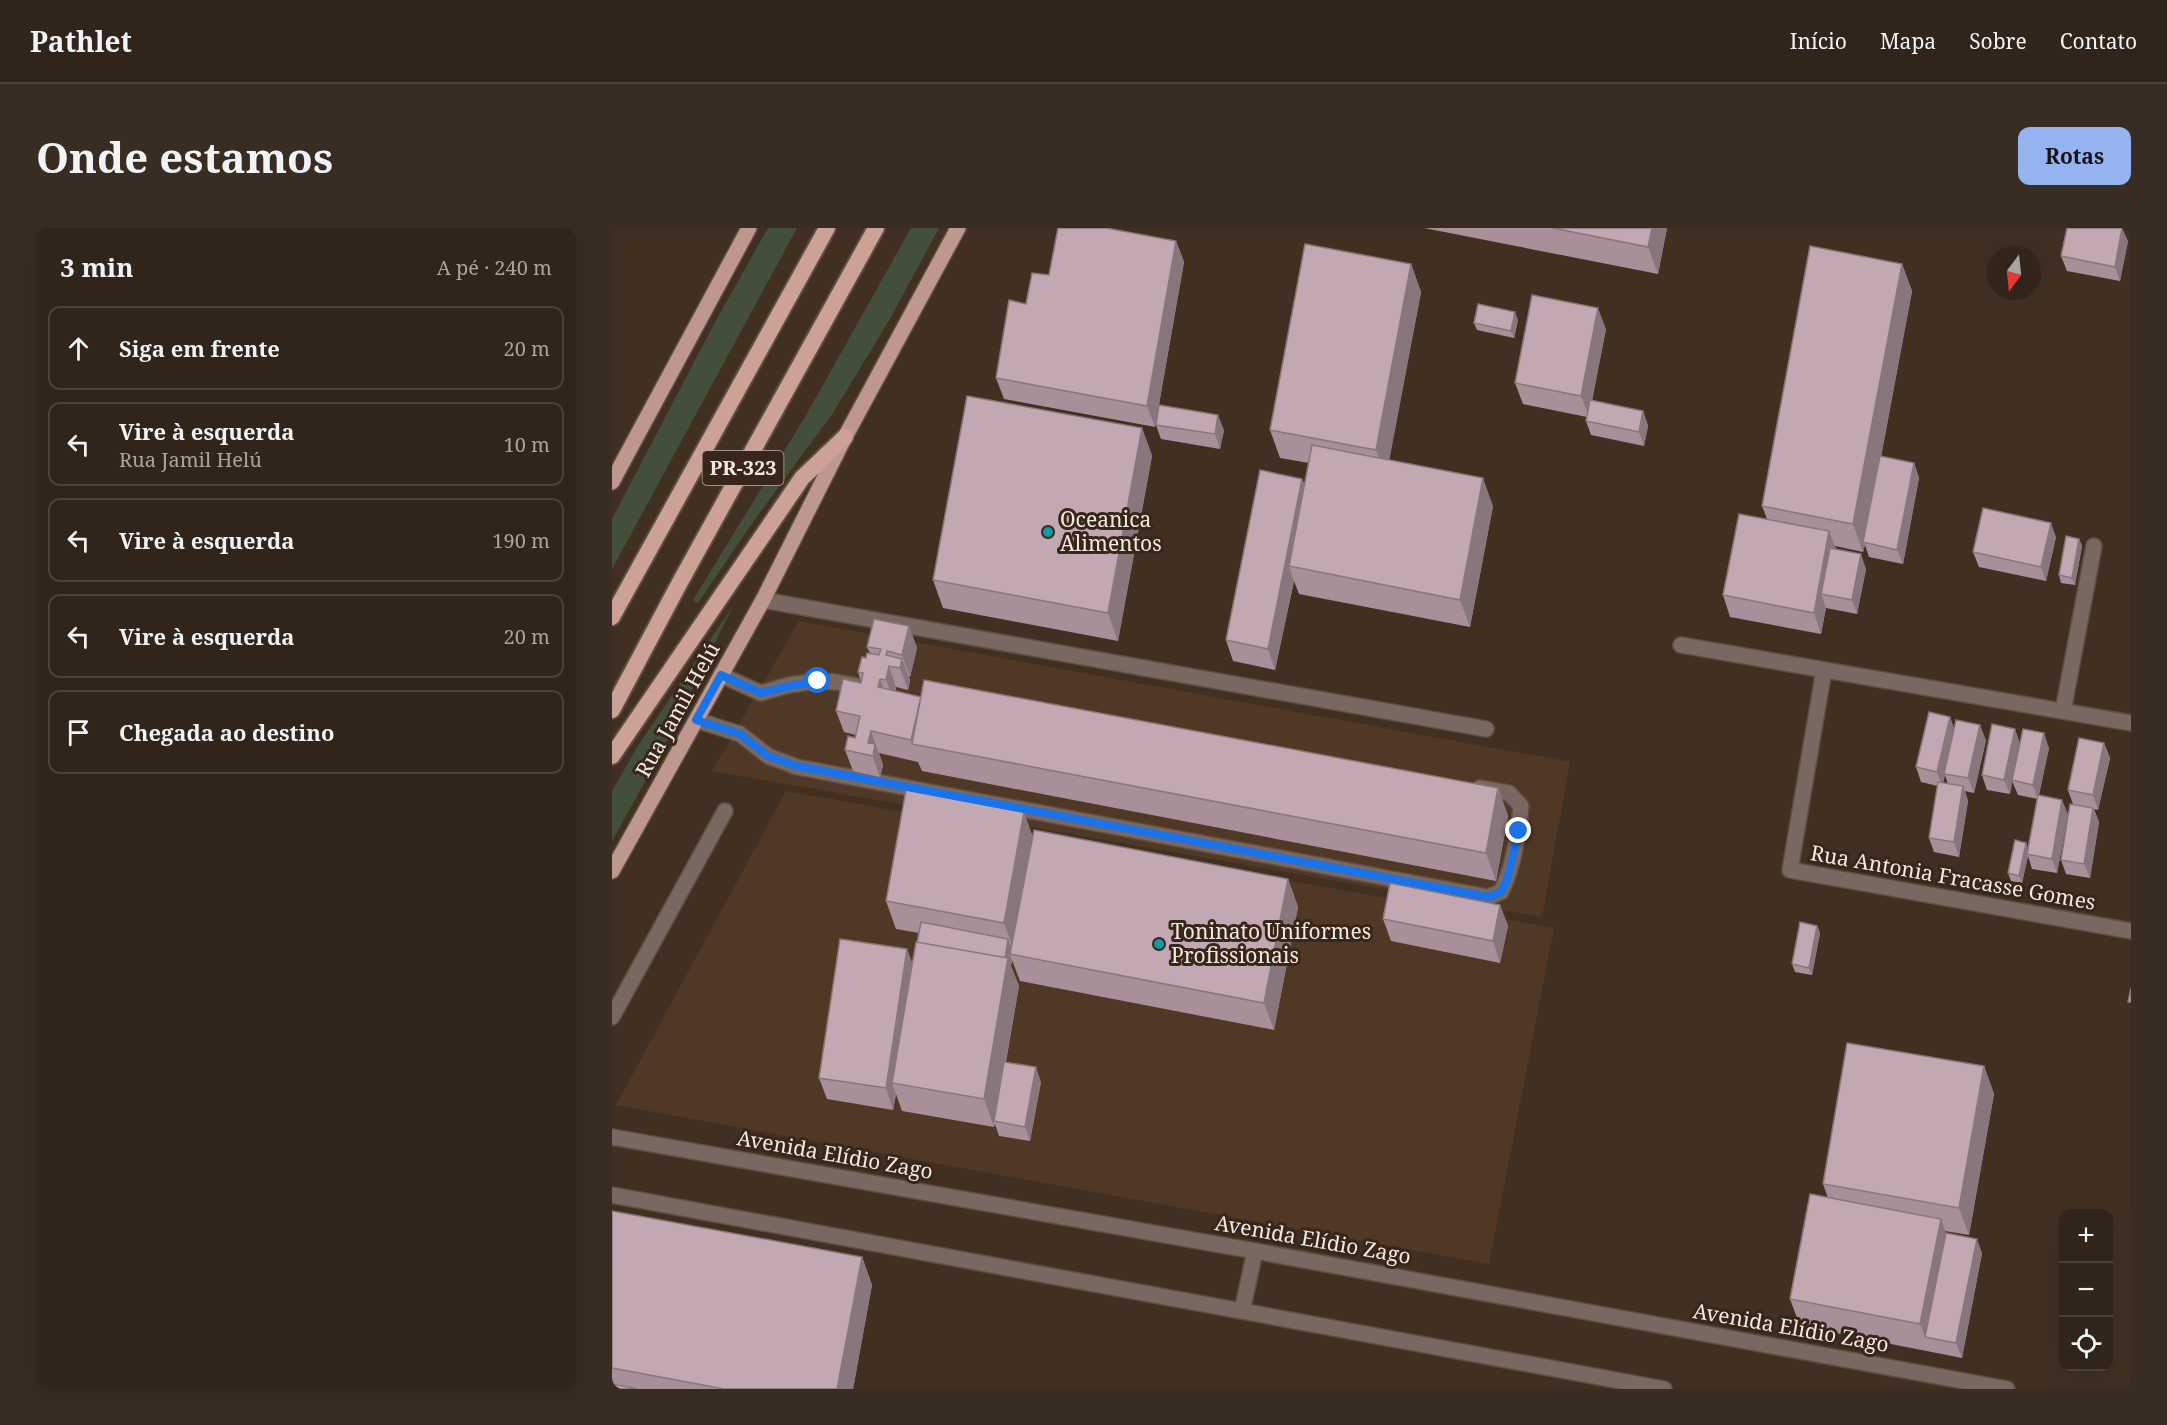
<!DOCTYPE html>
<html lang="pt">
<meta charset="utf-8">
<style>
body{margin:0;font-family:"Noto Serif",serif;background:#392c23;color:#f1f3f6}
.controls{position:absolute;right:18px;bottom:18px;display:grid;overflow:hidden;border-radius:12px;box-shadow:0 6px 24px #0002}
.controls button{width:54px;height:54px;display:grid;place-items:center;padding:0;border:0;border-bottom:2px solid #4c4139;background:#31241a;color:#f1f3f6;font:30px sans-serif}
.compass{position:absolute;left:1375px;top:18px;width:54px;height:54px;border-radius:50%;background:#31241a;box-shadow:0 6px 24px #0002;rotate:195deg}
.stop{position:absolute;width:18px;height:18px;margin:-14px;border:4px solid #1a73e8;border-radius:50%;background:#fff}
.stop.end{background:#1a73e8;border-color:#fff;box-shadow:0 2px 6px #0008}
.list{margin:0;padding:0;list-style:none}
h2{display:flex;justify-content:space-between;align-items:center;height:78px;margin:0;padding:0 24px;font-size:26px}
h2 small{font-size:20px;font-weight:400;color:#a8a4a2}
.list li{display:grid;grid-template-columns:39px 1fr auto;gap:18px;align-items:center;box-sizing:border-box;height:84px;margin:0 12px 12px;padding:0 12px;border:2px solid #4c4139;border-radius:12px}
.list b{display:block;font-size:22px;white-space:nowrap}
.list p{margin:0;font-size:20px;white-space:nowrap;color:#a8a4a2}
.list em{font-size:20px;font-style:normal;color:#a8a4a2}
.icon{flex:none;width:33px;height:33px;fill:none;stroke:currentColor;stroke-width:2;stroke-linecap:round;stroke-linejoin:round}
.map{position:relative;flex:none;width:1519px;height:1161px;overflow:hidden;border-radius:12px}
header{display:flex;align-items:center;gap:36px;box-sizing:border-box;height:84px;padding:0 30px;background:#31241a;border-bottom:2px solid #4c4139}
header strong{font-size:28px}
nav{display:flex;gap:33px;margin-inline-start:auto;font-size:21px}
.intro{display:flex;align-items:center;justify-content:space-between;box-sizing:border-box;height:144px;padding:0 36px}
h1{margin:0;font-size:42px}
.button{padding:15px 27px;border-radius:12px;background:#95b2f1;color:#111;font-size:21px;font-weight:700}
main{display:flex;gap:36px;padding:0 36px}
aside{flex:1;background:#31241a;border-radius:12px;box-shadow:0 6px 24px #0002}
.map>svg:first-child{display:block}
</style>
<header>
<strong>Pathlet</strong>
<nav><a>Início</a><a>Mapa</a><a>Sobre</a><a>Contato</a></nav>
</header>
<div class="intro"><h1>Onde estamos</h1><a class="button">Rotas</a></div>
<main>
<aside>
<h2>3 min<small>A pé · 240 m</small></h2>
<ul class="list">
<li><svg class="icon" aria-label="ahead" viewBox="0 0 24 24"><path d="M12 20V5M6 11l6-6 6 6"/></svg><div><b>Siga em frente</b></div><em>20 m</em></li>
<li><svg class="icon" aria-label="left" viewBox="0 0 24 24"><path d="M17 20v-9H6M10 6l-5 5 5 5"/></svg><div><b>Vire à esquerda</b><p>Rua Jamil Helú</p></div><em>10 m</em></li>
<li><svg class="icon" aria-label="left" viewBox="0 0 24 24"><path d="M17 20v-9H6M10 6l-5 5 5 5"/></svg><div><b>Vire à esquerda</b></div><em>190 m</em></li>
<li><svg class="icon" aria-label="left" viewBox="0 0 24 24"><path d="M17 20v-9H6M10 6l-5 5 5 5"/></svg><div><b>Vire à esquerda</b></div><em>20 m</em></li>
<li><svg class="icon" aria-label="arrive" viewBox="0 0 24 24"><path d="M6 21V4h12l-3 4 3 4H6"/></svg><div><b>Chegada ao destino</b></div></li>
</ul>
</aside>
<div class="map">
<svg width="1519" height="1161" viewBox="0 0 1519 1161">
<rect width="100%" height="100%" fill="#413022"/>
<g fill="#503826">
<polygon points="187,393 958,534 930,689 100,543"/>
<polygon points="174,563 942,700 877,1036 4,877"/>
</g>
<g fill="#444f3a">
<polygon points="156,0 185,0 0,341 0,291 102,96"/>
<polygon points="299,0 327,0 279,89 221,185 143,291 86,375 81,372 193,189"/>
<polygon points="121,378 50,523 0,613 0,563 27,516"/>
</g>
<g fill="none" stroke-linecap="round" stroke-linejoin="round">
<defs>
<g id="service">
<polyline points="151,372 874,501"/>
<polyline points="109,447 149,465 177,457 206,453 224,454 250,459"/>
<path d="M84 492 128 506 156 528 185 539 876 669 889 664C902 638 906 607 909 578L897 565 868 560"/>
</g>
<g id="minor">
<polyline points="1069,417 1519,495"/>
<polyline points="1212,442 1178,642 1519,703"/>
<polyline points="1451,483 1482,318"/>
<polyline points="0,789 113,583"/>
<polyline points="0,909 643,1023 1395,1161"/>
<polyline points="0,967 1052,1161"/>
<polyline points="630,1083 643,1023"/>
</g>
<g id="primary">
<polyline points="0,254 137,0"/>
<polyline points="0,643 151,372 233,209 346,0"/>
</g>
<g id="trunk">
<polyline points="0,389 215,0"/>
<polyline points="0,482 67,356 264,0"/>
<polyline points="0,528 190,250 233,209"/>
</g>
</defs>
<use href="#service" stroke="#5e4d40" stroke-width="18"/>
<use href="#minor" stroke="#5e4d40" stroke-width="18"/>
<use href="#primary" stroke="#5e4d40" stroke-width="18"/>
<use href="#trunk" stroke="#5e4d40" stroke-width="20"/>
<use href="#service" stroke="#796762" stroke-width="15"/>
<use href="#minor" stroke="#796762" stroke-width="15"/>
<use href="#primary" stroke="#be988e" stroke-width="15"/>
<use href="#trunk" stroke="#cca297" stroke-width="16"/>
</g>
<g fill="#a7909a" fill-rule="evenodd">
<polygon points="812,0 1055,0 1046,46"/>
<polygon points="564,13 572,34 543,199 392,171 384,150 414,76 437,47"/>
<polygon points="1516,13 1508,53 1455,43 1449,28"/>
<polygon points="799,36 809,64 777,232 881,278 858,399 687,366 682,353 663,442 621,433 614,412 690,251 693,257 697,235 668,230 658,202"/>
<polygon points="1290,36 1300,63 1269,229 1302,235 1307,250 1291,336 1257,329 1253,317 1251,324 1223,318 1224,321 1254,341 1245,386 1214,380 1209,406 1118,389 1111,367 1155,291 1150,278"/>
<polygon points="906,92 902,110 865,102 862,95"/>
<polygon points="994,101 980,172 1031,183 1036,198 1032,218 979,207 974,193 975,189 911,176 903,155"/>
<polygon points="544,197 612,202 608,221 549,211"/>
<polygon points="530,200 540,228 506,413 331,380 321,352"/>
<polygon points="1444,309 1434,353 1367,339 1361,324"/>
<polygon points="1467,311 1470,318 1463,357 1449,355 1447,347"/>
<polygon points="297,398 305,420 298,449 296,448 298,452 296,462 284,459 284,463 309,469 886,560 896,588 884,653 310,543 306,534 267,525 271,537 268,549 241,543 233,522 243,510 244,507 232,504 224,483 249,455 249,453 246,444 254,430 258,425 255,419"/>
<path d="M1338 489 1342 501 1374 512 1362 565 1353 563 1356 573 1347 629 1322 624 1317 610 1326 558 1309 554 1304 539ZM1333 547 1336 556 1331 555Z"/>
<polygon points="1408,515 1437,520 1427,567 1456,586 1445,645 1420,641 1416,628 1410,655 1399,653 1396,645 1416,620 1426,571 1406,567 1400,553 1398,566 1375,562 1370,547"/>
<polygon points="1492,515 1498,530 1486,582 1482,581 1487,594 1478,650 1454,646 1449,632 1461,576 1456,562"/>
<polygon points="421,608 676,651 686,679 662,802 408,753 400,732 399,738 407,758 394,834 429,854 418,913 387,908 383,896 382,899 290,883 284,866 281,882 215,871 207,850 295,721 300,735 307,705 284,701 274,673"/>
<polygon points="888,677 896,698 888,735 779,713 771,691"/>
<polygon points="1205,698 1208,705 1200,747 1183,744 1180,736"/>
<polygon points="1372,838 1382,866 1357,1007 1333,1003 1334,1005 1370,1025 1350,1130 1188,1098 1178,1071 1216,970 1211,956"/>
<polygon points="0,983 250,1029 260,1057 241,1161 0,1161"/>
</g>
<g fill="#88767d">
<polygon points="1040,0 1055,0 1046,46 1036,19"/>
<polygon points="1510,0 1516,13 1508,53 1503,39"/>
<polygon points="564,13 572,34 543,199 535,178"/>
<polygon points="799,36 809,64 774,250 764,222"/>
<polygon points="1290,36 1300,63 1253,315 1251,314 1253,317 1251,324 1241,296"/>
<polygon points="986,80 994,101 977,189 969,168"/>
<polygon points="903,84 906,92 902,110 899,103"/>
<polygon points="1031,183 1036,198 1032,218 1027,204"/>
<polygon points="606,187 612,202 608,221 603,206"/>
<polygon points="530,200 540,228 506,413 496,385"/>
<polygon points="1302,235 1307,250 1291,336 1285,322"/>
<polygon points="871,250 881,278 858,399 848,372"/>
<polygon points="690,251 698,272 677,338 682,353 663,442 656,421"/>
<polygon points="1439,295 1444,309 1434,353 1429,339"/>
<polygon points="1217,303 1225,324 1209,366 1214,380 1209,406 1202,385"/>
<polygon points="1467,311 1470,318 1463,357 1460,350"/>
<polygon points="1249,326 1254,341 1245,386 1240,372"/>
<polygon points="297,398 305,420 298,449 290,427"/>
<polygon points="290,431 298,452 296,462 288,440"/>
<polygon points="277,438 284,459 282,473 274,452"/>
<polygon points="268,451 276,472 266,459"/>
<polygon points="1338,489 1343,503 1330,558 1325,544"/>
<polygon points="1368,497 1374,512 1362,565 1356,550"/>
<polygon points="1403,501 1408,515 1398,566 1392,552"/>
<polygon points="259,503 271,537 268,549 256,515"/>
<polygon points="1432,505 1437,520 1426,571 1421,557"/>
<polygon points="1492,515 1498,530 1486,582 1481,567"/>
<polygon points="1351,558 1356,573 1347,629 1342,614"/>
<polygon points="886,560 896,588 884,653 874,625"/>
<polygon points="1450,572 1456,586 1445,645 1440,631"/>
<polygon points="1481,580 1487,594 1478,650 1472,636"/>
<polygon points="412,584 422,612 402,723 392,695"/>
<polygon points="1414,615 1417,622 1415,626 1416,628 1410,655 1407,648"/>
<polygon points="676,651 686,679 662,802 652,775"/>
<polygon points="888,677 896,698 888,735 881,713"/>
<polygon points="1205,698 1208,705 1200,747 1197,740"/>
<polygon points="396,711 402,726 398,726 400,732 399,738 407,758 383,894 382,893 382,899 372,871"/>
<polygon points="295,721 303,743 280,855 284,866 281,882 274,860"/>
<polygon points="1372,838 1382,866 1357,1007 1347,980"/>
<polygon points="424,839 429,854 418,913 413,899"/>
<polygon points="1329,991 1339,1019 1313,1109 1308,1096"/>
<polygon points="1365,1011 1370,1025 1350,1130 1344,1115"/>
<polygon points="250,1029 260,1057 241,1161 225,1161"/>
</g>
<g fill="#c2a8b3" stroke="#88767d" stroke-width="1.5">
<polygon points="446,0 494,0 564,13 535,178 384,150 397,72 414,76 420,45 437,47"/>
<polygon points="941,0 1040,0 1036,19"/>
<polygon points="1455,0 1510,0 1503,39 1449,28"/>
<polygon points="693,16 799,36 764,222 658,202"/>
<polygon points="1198,18 1290,36 1241,296 1150,278"/>
<polygon points="920,67 986,80 969,168 903,155"/>
<polygon points="866,76 903,84 899,103 862,95"/>
<polygon points="355,168 530,200 496,385 321,352"/>
<polygon points="978,172 1031,183 1027,204 974,193"/>
<polygon points="547,177 606,187 603,206 544,197"/>
<polygon points="700,217 871,250 848,372 677,338"/>
<polygon points="1268,228 1302,235 1285,322 1251,314"/>
<polygon points="648,242 690,251 656,421 614,412"/>
<polygon points="1371,280 1439,295 1429,339 1361,324"/>
<polygon points="1127,286 1217,303 1202,385 1111,367"/>
<polygon points="1454,308 1467,311 1460,350 1447,347"/>
<polygon points="1218,320 1249,326 1240,372 1209,366"/>
<polygon points="262,391 297,398 290,427 275,423 274,427 290,431 288,440 277,438 274,452 268,451 266,459 309,469 299,512 259,503 256,515 263,516 261,528 233,522 236,508 243,510 248,488 224,483 231,451 249,455 251,445 246,444 250,429 254,430 255,425 267,427 269,421 255,419"/>
<polygon points="312,452 886,560 874,625 300,516"/>
<polygon points="1317,484 1338,489 1325,544 1304,539"/>
<polygon points="1344,492 1368,497 1356,550 1332,546"/>
<polygon points="1380,496 1403,501 1392,552 1370,547"/>
<polygon points="1411,501 1432,505 1421,557 1400,552"/>
<polygon points="1467,510 1492,515 1481,567 1456,562"/>
<polygon points="1326,554 1351,558 1342,614 1317,610"/>
<polygon points="294,562 412,584 392,695 274,673"/>
<polygon points="1426,567 1450,572 1440,631 1415,626"/>
<polygon points="1458,576 1481,580 1472,636 1449,632"/>
<polygon points="422,602 676,651 652,775 398,726"/>
<polygon points="1403,612 1414,615 1407,648 1396,645"/>
<polygon points="778,655 888,677 881,713 771,691"/>
<polygon points="309,694 396,711 393,730 305,715"/>
<polygon points="1188,694 1205,698 1197,740 1180,736"/>
<polygon points="228,711 295,721 274,860 207,850"/>
<polygon points="304,714 396,730 372,871 280,855"/>
<polygon points="1519,760 1519,774 1516,774"/>
<polygon points="1235,815 1372,838 1347,980 1211,956"/>
<polygon points="392,834 424,839 413,899 382,893"/>
<polygon points="1198,966 1329,991 1308,1096 1178,1071"/>
<polygon points="0,983 250,1029 225,1161 112,1161 0,1140"/>
<polygon points="1334,1005 1365,1011 1344,1115 1313,1109"/>
<polygon points="0,1156 26,1161 0,1161"/>
</g>
<g fill="none" stroke-linecap="round" stroke-linejoin="round">
<polyline stroke="#1a73e8" stroke-width="8" points="206,453 177,458 149,465 109,447 84,492 128,506 156,528 185,538 876,669 889,664 895,652 907,603"/>
</g>
<g fill="#0f9aa8" stroke="#372619" stroke-width="2">
<circle cx="436" cy="304" r="6"/>
<circle cx="547" cy="716" r="6"/>
</g>
<g text-anchor="middle" stroke-width="6" stroke-linejoin="round" paint-order="stroke">
<rect fill="#372619" stroke="#bbaea4" stroke-width="1.5" x="90.5" y="223" width="81" height="34" rx="4.5"/>
<g font-size="20" font-weight="bold" fill="#f4e8df">
<text x="131" y="247">PR-323</text>
</g>
<g font-size="21" fill="#f4e8df" stroke="#372619" text-anchor="start">
<text x="448" y="299">Oceanica<tspan x="448" dy="24">Alimentos</tspan></text>
<text x="559" y="711">Toninato Uniformes<tspan x="559" dy="24">Profissionais</tspan></text>
</g>
<g font-size="21" fill="#f4e8df" stroke="#372619">
<text transform="translate(66 482) rotate(-61)" y="7">Rua Jamil Helú</text>
<text transform="translate(1341 650) rotate(10)" y="7">Rua Antonia Fracasse Gomes</text>
<text transform="translate(223 927) rotate(10)" y="7">Avenida Elídio Zago</text>
<text transform="translate(701 1012) rotate(10)" y="7">Avenida Elídio Zago</text>
<text transform="translate(1179 1100) rotate(10)" y="7">Avenida Elídio Zago</text>
</g>
</g>
</svg>
<div class="controls">
<button>+</button>
<button>−</button>
<button><svg class="icon" aria-label="locate" viewBox="0 0 24 24"><circle cx="12" cy="12" r="6"/><path d="M12 2v4M12 18v4M2 12h4M18 12h4"/></svg></button>
</div>
<svg class="compass" viewBox="-18 -18 36 36"><path d="M0-13l5 13h-10z" fill="#e53935"/><path d="M0 13l5-13h-10z" fill="#a8a4a2"/></svg>
<div class="stop" style="left:206px;top:453px"></div>
<div class="stop end" style="left:907px;top:603px"></div>
</div>
</main>
